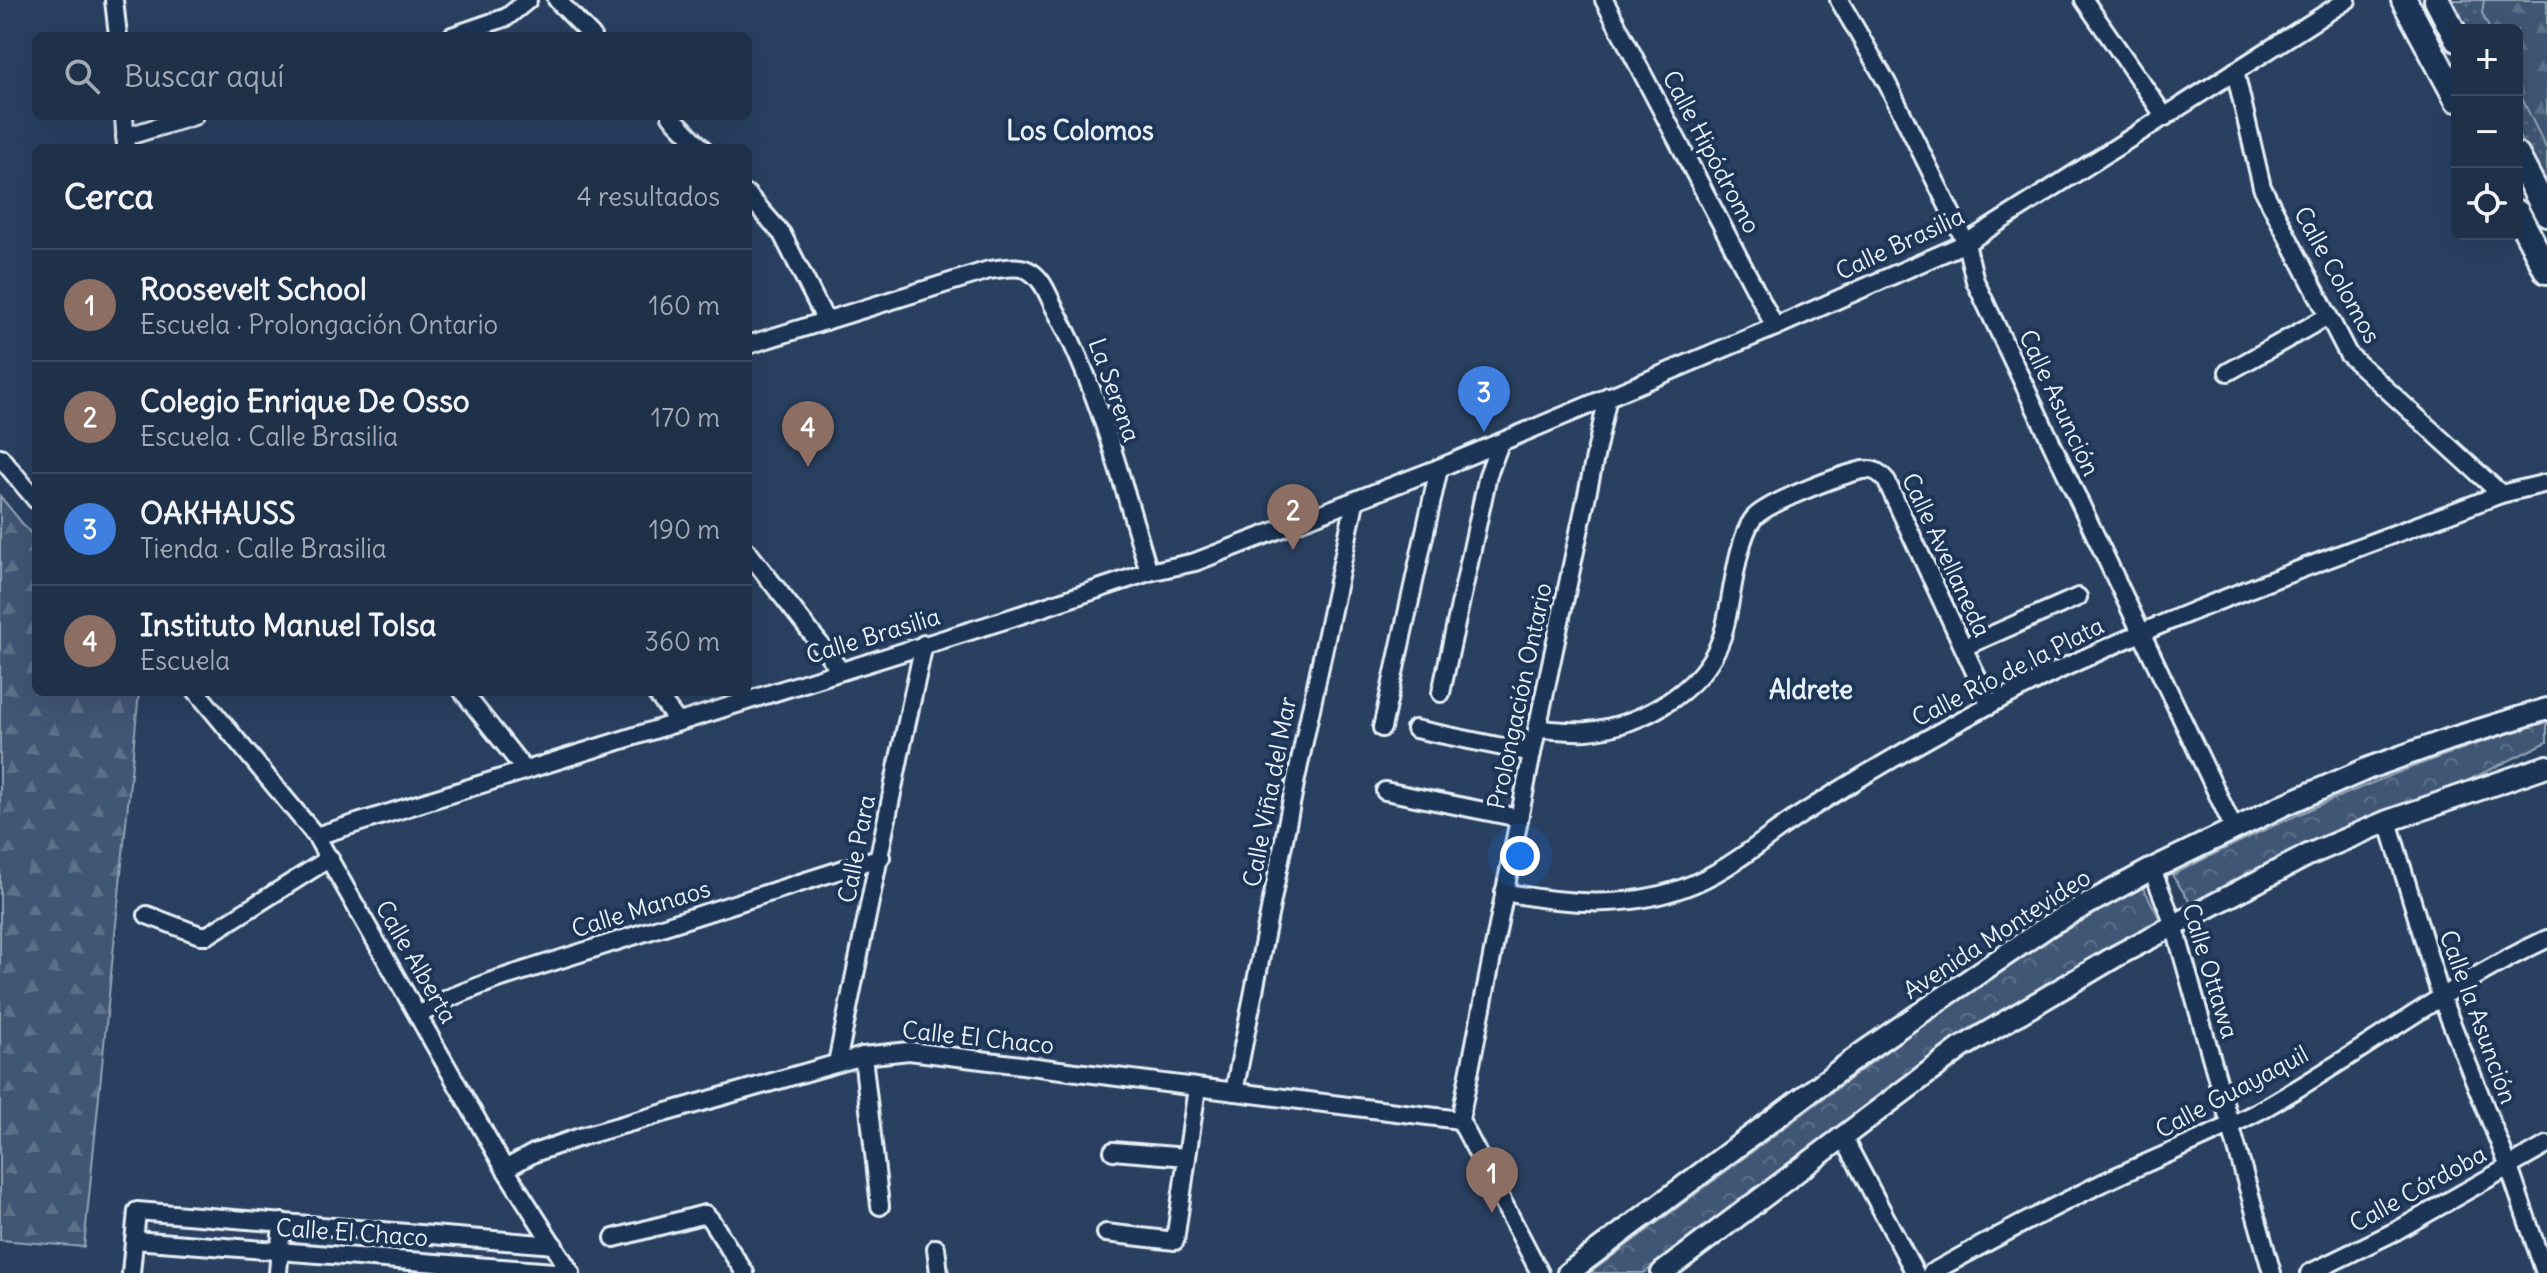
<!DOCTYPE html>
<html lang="es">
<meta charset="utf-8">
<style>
body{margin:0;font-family:Delius,sans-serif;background:#2c3c53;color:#f1f3f6}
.controls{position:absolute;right:24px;top:24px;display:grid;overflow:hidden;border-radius:12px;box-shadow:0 8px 32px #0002}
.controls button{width:72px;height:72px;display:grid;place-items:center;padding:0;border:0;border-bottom:2px solid #3c4b61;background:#1f3049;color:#f1f3f6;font:40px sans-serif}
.you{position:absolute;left:1520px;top:856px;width:28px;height:28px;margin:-20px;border:6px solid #fff;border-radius:50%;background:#1a73e8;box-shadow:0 0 0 12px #1a73e833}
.badge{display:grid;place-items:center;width:52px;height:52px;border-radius:50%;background:#8abfa5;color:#fff;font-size:26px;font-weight:700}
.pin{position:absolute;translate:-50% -66px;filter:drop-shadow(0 2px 4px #0008)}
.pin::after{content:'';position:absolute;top:42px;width:28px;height:24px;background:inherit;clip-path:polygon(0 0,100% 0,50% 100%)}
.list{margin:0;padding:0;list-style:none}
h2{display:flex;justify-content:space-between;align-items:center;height:104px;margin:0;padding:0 32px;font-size:34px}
h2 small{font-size:26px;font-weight:400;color:#a1a9b4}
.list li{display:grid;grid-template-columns:52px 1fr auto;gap:24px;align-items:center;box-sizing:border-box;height:112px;padding:0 32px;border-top:2px solid #3c4b61}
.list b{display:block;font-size:30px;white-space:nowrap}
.list p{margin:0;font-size:26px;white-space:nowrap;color:#a1a9b4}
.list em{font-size:26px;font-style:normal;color:#a1a9b4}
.icon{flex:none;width:44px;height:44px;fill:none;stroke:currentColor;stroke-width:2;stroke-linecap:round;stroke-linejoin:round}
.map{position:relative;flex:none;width:2547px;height:1273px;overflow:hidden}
.search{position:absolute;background:#1f3049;box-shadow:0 8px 32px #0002;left:32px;top:32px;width:720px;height:88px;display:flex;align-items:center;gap:20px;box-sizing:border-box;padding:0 28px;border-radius:12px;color:#a1a9b4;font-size:30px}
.panel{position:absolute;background:#1f3049;box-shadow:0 8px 32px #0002;left:32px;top:144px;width:720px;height:552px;border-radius:12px}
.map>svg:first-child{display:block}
</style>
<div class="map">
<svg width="2547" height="1273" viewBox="0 0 2547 1273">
<defs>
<pattern id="grass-dots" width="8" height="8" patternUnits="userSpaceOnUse" patternTransform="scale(2)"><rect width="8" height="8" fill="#415774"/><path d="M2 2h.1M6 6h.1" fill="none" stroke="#5c7089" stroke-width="1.8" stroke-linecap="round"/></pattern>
<pattern id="forest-firs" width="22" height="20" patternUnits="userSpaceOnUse" patternTransform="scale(2)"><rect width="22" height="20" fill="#415774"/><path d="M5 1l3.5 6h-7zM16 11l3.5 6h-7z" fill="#5c7089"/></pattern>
<pattern id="park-crowns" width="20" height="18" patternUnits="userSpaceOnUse" patternTransform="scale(2)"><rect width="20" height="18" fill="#415774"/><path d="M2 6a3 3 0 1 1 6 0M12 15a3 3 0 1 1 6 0" fill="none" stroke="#5c7089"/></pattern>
</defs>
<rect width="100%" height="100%" fill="#294061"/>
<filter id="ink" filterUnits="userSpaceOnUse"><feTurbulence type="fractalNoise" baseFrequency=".0125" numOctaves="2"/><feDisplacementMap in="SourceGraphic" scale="16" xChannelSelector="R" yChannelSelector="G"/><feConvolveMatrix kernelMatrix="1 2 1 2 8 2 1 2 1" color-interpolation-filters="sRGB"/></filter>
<g filter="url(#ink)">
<polygon fill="url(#grass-dots)" stroke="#94a4b6" stroke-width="2" points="2450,0 2547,0 2547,194 2517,132 2517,30 2467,30"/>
<g fill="url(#forest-firs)" stroke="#94a4b6" stroke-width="2">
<polygon points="2484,0 2547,0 2547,150 2517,88 2517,30 2490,30 2482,13"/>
<polygon points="0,496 36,540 36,692 139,692 84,1247 0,1240"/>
</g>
<g fill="url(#park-crowns)" stroke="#94a4b6" stroke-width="2">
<path d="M2547 722V742L2444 792 2327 834 2192 905 2172 875C2293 814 2417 759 2547 722Z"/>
<polygon points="2142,885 2162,923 2068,973 1954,1042 1644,1273 1590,1273 1938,1013 2040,945"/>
</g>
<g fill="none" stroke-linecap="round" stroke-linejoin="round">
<defs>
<g id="minor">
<polyline points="114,0 118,36"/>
<polyline points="557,0 592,36"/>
<polyline points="1604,0 1775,327"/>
<polyline points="1839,0 1887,83 1966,243 1975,281 2234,829"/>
<polyline points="2084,0 2165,117"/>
<polyline points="452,36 507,17 528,0"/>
<polyline points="2235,71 2262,187 2348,354 2501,494"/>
<polyline points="124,116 126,146"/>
<polyline points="671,116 702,148"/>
<polyline points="125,137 194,116"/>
<polyline points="748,195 782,234 826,321"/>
<path d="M748 345 989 270C1002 269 1019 264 1031 272 1043 280 1048 295 1054 307 1099 389 1122 483 1149 572"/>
<polyline points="2228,372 2328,316"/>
<polyline points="0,457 36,500"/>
<polyline points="748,552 841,671"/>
<polyline points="1964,647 2078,597"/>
<polyline points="197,692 316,836 505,1169 571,1273"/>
<polyline points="463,692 525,770"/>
<polyline points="655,692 678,722"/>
<polyline points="1441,693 1488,475 1500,443"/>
<polyline points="1382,728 1439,468"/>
<polyline points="1415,729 1532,753"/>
<path d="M1539 729C1555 730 1571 732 1587 731 1645 726 1712 685 1725 626 1732 598 1737 540 1753 519 1765 503 1841 475 1863 470 1874 469 1879 472 1886 480L1990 705"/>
<polyline points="1385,791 1519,818"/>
<polyline points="2388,821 2441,997 2509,1167 2545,1273"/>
<polyline points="316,836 1008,619 1149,572 1195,562 1439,468 1775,327 1966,243 2347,0"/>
<polyline points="2152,869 2174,925 2272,1273"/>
<path d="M1504 892C1564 904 1624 909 1683 888 1732 870 1762 839 1805 812 1866 773 1929 737 1993 703 2155 618 2330 559 2501 494L2547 483"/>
<polyline points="147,915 200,935 208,935 330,858"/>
<polyline points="419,1015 449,998 492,981 881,857"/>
<polyline points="863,1056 880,1206"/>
<polyline points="837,1063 900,754 924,644"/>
<polyline points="1234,1092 1296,779 1355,502"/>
<polyline points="1843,1137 1915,1273"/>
<polyline points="1113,1151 1187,1157"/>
<polyline points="505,1169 534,1153 580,1137 863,1056 909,1051 1460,1120"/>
<polyline points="1106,1233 1175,1241 1197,1088"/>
<polyline points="614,1238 705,1214 710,1219 745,1273"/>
<polyline points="134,1240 567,1273"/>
<polyline points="936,1248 939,1273"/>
<polyline points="131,1273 137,1211 554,1245"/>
<polyline points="278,1273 282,1222"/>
<polyline points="1540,1273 1460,1120 1532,753 1608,396"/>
<path d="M1931 1273C1992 1239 2052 1207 2115 1177 2163 1155 2212 1136 2259 1111 2357 1057 2445 986 2547 939"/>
<polyline points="2310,1273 2396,1231 2547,1145"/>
</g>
<g id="tertiary">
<polyline points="1568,1273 1865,1051 2051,924 2152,869 2286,804 2369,768 2450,739 2547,709"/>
<polyline points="1662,1273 1961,1048 2118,955 2308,855 2388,821 2547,766"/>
</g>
<g id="secondary">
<polyline points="2404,0 2457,99"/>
<polyline points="2437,0 2457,39"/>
<polyline points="2517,156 2547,213"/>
<polyline points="2517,213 2547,271"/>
</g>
</defs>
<use href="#minor" stroke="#e8f1f8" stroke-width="22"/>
<use href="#tertiary" stroke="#e8f1f8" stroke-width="26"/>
<use href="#secondary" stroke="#e8f1f8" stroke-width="30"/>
<use href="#minor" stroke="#1d3557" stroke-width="16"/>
<use href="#tertiary" stroke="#1d3557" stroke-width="20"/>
<use href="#secondary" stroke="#1d3557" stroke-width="24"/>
</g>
</g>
<g text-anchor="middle" stroke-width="8" stroke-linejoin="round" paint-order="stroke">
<g font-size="24" fill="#e8f1f8" stroke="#1d3557">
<text transform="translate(1711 152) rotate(62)" y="8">Calle Hipódromo</text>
<text transform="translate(1900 244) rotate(-25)" y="8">Calle Brasilia</text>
<text transform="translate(2337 275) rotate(61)" y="8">Calle Colomos</text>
<text transform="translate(1114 390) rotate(70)" y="8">La Serena</text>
<text transform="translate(2059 403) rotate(65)" y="8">Calle Asunción</text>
<text transform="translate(1946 555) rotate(65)" y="8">Calle Avellaneda</text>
<text transform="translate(873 636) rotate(-17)" y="8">Calle Brasilia</text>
<text transform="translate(2008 672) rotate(-27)" y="8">Calle Río de la Plata</text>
<text transform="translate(1520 696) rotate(-78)" y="8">Prolongación Ontario</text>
<text transform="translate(1270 792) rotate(-79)" y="8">Calle Viña del Mar</text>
<text transform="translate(857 849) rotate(-79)" y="8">Calle Para</text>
<text transform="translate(641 909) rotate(-17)" y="8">Calle Manaos</text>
<text transform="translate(1997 934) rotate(-33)" y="8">Avenida Montevideo</text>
<text transform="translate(416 962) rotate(60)" y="8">Calle Alberta</text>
<text transform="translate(2210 971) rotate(73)" y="8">Calle Ottawa</text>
<text transform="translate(2478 1017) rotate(70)" y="8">Calle la Asunción</text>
<text transform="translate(978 1038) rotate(6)" y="8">Calle El Chaco</text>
<text transform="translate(2232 1092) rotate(-28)" y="8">Calle Guayaquil</text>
<text transform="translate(2418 1189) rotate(-29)" y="8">Calle Córdoba</text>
<text transform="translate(352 1233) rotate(4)" y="8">Calle El Chaco</text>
</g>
<g font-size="26" font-weight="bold" fill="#e8f1f8" stroke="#1d3557">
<text x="1080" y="140">Los Colomos</text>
<text x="1811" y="699">Aldrete</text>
</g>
</g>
</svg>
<div class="controls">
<button>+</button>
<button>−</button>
<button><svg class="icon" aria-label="locate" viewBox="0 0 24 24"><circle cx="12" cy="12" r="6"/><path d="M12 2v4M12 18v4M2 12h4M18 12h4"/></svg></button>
</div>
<div class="you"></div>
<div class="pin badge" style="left:1492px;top:1213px;background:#8d6e63">1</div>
<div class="pin badge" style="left:1293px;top:550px;background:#8d6e63">2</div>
<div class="pin badge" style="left:1484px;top:432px;background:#3f7fe0">3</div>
<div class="pin badge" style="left:808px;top:467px;background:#8d6e63">4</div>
<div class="search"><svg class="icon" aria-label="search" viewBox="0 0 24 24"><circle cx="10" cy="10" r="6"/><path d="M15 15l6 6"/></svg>Buscar aquí</div>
<section class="panel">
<h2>Cerca<small>4 resultados</small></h2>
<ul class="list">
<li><span class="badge" style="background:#8d6e63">1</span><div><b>Roosevelt School</b><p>Escuela · Prolongación Ontario</p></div><em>160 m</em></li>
<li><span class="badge" style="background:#8d6e63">2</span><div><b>Colegio Enrique De Osso</b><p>Escuela · Calle Brasilia</p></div><em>170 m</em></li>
<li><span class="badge" style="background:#3f7fe0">3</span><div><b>OAKHAUSS</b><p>Tienda · Calle Brasilia</p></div><em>190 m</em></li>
<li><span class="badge" style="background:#8d6e63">4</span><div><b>Instituto Manuel Tolsa</b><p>Escuela</p></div><em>360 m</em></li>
</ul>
</section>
</div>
